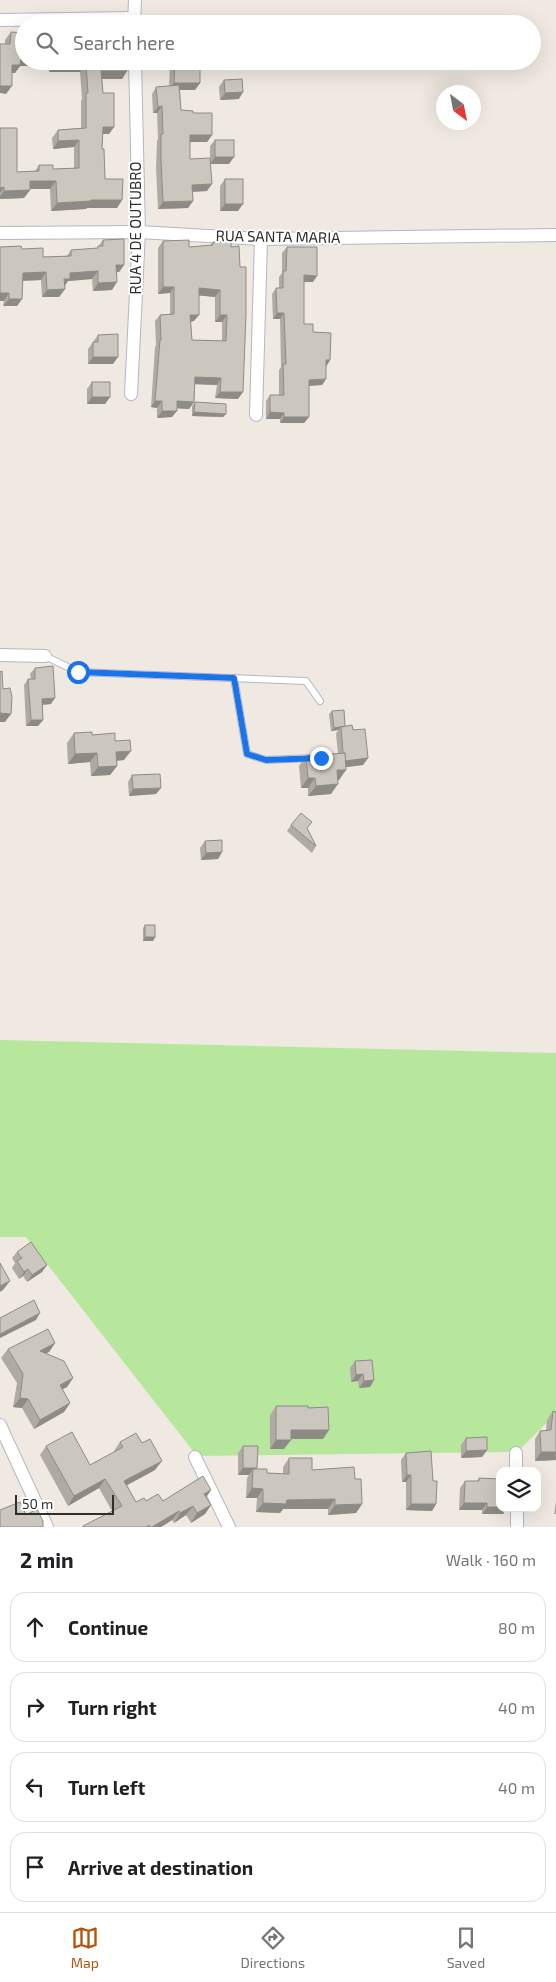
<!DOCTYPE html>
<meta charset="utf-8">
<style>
body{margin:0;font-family:"Exo 2",sans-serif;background:#f6f6f6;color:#202124}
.controls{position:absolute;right:15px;bottom:15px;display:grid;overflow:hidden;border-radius:10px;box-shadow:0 5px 20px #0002}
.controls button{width:45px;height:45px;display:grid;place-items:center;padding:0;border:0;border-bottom:1px solid #e0e0e0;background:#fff;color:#202124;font:25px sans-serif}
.compass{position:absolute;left:436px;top:85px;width:45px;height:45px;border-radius:50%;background:#fff;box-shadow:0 5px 20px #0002;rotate:148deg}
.scale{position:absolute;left:15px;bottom:12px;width:99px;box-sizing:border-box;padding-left:5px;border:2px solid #2e2e2e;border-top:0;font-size:14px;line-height:18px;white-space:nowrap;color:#2e2e2e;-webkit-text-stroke:4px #fff;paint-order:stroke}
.stop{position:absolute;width:15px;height:15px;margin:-11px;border:4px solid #1a73e8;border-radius:50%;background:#fff}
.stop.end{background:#1a73e8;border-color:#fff;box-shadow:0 1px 5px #0008}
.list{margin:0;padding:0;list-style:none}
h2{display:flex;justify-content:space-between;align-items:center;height:65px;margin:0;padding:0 20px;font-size:21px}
h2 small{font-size:16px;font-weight:400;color:#757577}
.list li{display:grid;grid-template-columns:32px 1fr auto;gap:15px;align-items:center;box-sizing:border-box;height:70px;margin:0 10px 10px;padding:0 10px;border:1px solid #e0e0e0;border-radius:15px}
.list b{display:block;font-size:19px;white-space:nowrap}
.list em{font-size:16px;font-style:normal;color:#757577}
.icon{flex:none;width:28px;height:28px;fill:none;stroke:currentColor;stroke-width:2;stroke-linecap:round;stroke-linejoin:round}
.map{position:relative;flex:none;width:556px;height:1527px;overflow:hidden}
.search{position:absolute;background:#fff;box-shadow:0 5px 20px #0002;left:15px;right:15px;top:15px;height:55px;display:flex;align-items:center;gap:12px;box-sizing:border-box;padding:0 18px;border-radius:28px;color:#757577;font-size:19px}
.sheet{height:385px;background:#fff}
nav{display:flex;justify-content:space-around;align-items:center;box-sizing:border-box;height:70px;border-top:1px solid #e0e0e0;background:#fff;font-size:14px;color:#757577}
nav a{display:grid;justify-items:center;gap:2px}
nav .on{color:#b45309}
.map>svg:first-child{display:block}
</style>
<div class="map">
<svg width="556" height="1527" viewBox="0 0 556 1527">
<rect width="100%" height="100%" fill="#efe9e1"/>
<polygon fill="#b6e79c" points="0,1040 556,1053 556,1414 517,1452 197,1456 26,1237 0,1237"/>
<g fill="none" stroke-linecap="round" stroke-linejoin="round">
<defs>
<g id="service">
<polyline points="45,656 78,672 306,681 320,701"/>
<polyline points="234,678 247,754 266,760 312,758"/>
</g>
<g id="minor">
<polyline points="0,20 133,18"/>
<polyline points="134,24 135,0"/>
<polyline points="0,233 139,232 261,239 556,235"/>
<polyline points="131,394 139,232 135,61"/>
<polyline points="256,415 261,239"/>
<polyline points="0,655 45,656"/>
<polyline points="0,1425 47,1527"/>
<polyline points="516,1453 516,1471"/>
<polyline points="195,1457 229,1527"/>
<polyline points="517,1508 517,1527"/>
</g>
</defs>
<use href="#service" stroke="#b4b7c1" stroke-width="8"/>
<use href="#minor" stroke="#b4b7c1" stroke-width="14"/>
<use href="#service" stroke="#fff" stroke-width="6"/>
<use href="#minor" stroke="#fff" stroke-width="12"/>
</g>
<g fill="#afaba4" fill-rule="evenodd">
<polygon points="11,32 24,61 127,61 127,71 122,79 102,79 103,93 114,127 109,134 103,134 102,149 105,179 122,200 117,208 87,208 86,209 51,211 50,189 30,189 30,190 24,198 0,199 0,128 17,172 35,171 39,165 53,169 74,168 74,147 53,149 52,138 58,130 81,128 81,101 82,99 80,72 49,72 49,66 20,66 15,73 12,73 6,94 5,40"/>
<polygon points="152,61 200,61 200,83 195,90 180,90 181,110 193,113 212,135 207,142 190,142 190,159 210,161 210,146 215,140 229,164 210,164 207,191 192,192 193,201 188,208 158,209 156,168 157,141 158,139 157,113 153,113 152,94 156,87 169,86 170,65 152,66"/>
<polygon points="224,80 239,99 220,100 219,87"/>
<polygon points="225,179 238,211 220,211 220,186"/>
<polygon points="103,240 124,265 119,272 117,272 112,290 93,291 92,279 68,281 65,286 65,289 59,297 42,297 41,280 23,281 22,299 17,306 3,306 4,301 0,301 0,247 22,249 43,257 67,256 71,250 97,248"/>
<path d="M163 241 189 247 210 245 213 242 231 241 238 399 215 398 217 385 195 384 194 402 189 409 177 408 172 417 157 418V408L151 407 155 347 156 345 155 321 160 315 170 314V293L158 294V248ZM199 295 215 297V322H222V341L192 340 191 322 194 321Z"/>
<polygon points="287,247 313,282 304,282 304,324 313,332 330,360 326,366 326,379 322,385 309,386 309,417 304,423 280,423 280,419 266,419 266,401 270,395 279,395 279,370 281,367 280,319 273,319 272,294 276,288 279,288 279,277 282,273 282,253"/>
<polygon points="98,335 113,364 88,364 88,349"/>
<polygon points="92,382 110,397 105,404 87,404 87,389"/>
<polygon points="195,402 226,414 223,417 192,416 192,406"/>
<polygon points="35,668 51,704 42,705 43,720 38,726 26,726 24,685 28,679 31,679 30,674"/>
<polygon points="332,711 344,726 353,730 368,758 363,765 346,767 339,780 338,780 331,794 308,796 308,788 301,788 299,766 306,756 338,754 336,734 338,730 331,731 329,714"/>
<polygon points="74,733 92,735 115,741 124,760 116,761 117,766 110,775 91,776 90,762 68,764 67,743"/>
<polygon points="132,775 156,794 129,796 128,782"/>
<polygon points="291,825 307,828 316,846 312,853 287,831"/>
<polygon points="205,841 222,852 218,859 201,860 200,848"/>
<polygon points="145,925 155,937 153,941 143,941 143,928"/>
<polygon points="17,1252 47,1265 42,1272 27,1282 23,1276 19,1279 12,1268 15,1263 12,1258"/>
<polygon points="55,1343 49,1352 46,1353 73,1378 67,1387 62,1389 70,1403 64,1412 34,1429 22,1408 13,1407 17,1383 1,1358 8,1349"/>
<polygon points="355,1361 374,1380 370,1387 359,1388 358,1381 351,1382 350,1368"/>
<polygon points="276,1406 308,1408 323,1439 291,1439 284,1449 270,1449 270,1415"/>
<polygon points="553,1411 556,1460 535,1461 535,1439 540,1431 546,1430 547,1420"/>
<polygon points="466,1438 487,1450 482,1457 461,1458 461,1445"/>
<polygon points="120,1442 155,1470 127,1485 136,1502 163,1501 211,1490 206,1497 211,1505 205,1514 191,1523 186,1515 174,1523 172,1520 161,1527 82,1527 112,1511 99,1488 68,1506 40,1455 46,1446 90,1465 114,1452 114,1451"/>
<polygon points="243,1446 257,1468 257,1469 267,1473 283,1474 283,1467 289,1458 312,1470 355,1479 362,1504 356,1513 328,1515 328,1509 283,1509 280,1513 256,1512 257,1498 246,1498 247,1478 249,1475 238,1475 238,1453"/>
<polygon points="406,1453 436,1504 432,1511 406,1510 406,1482 402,1482 401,1460"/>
<polygon points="479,1478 500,1508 507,1508 503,1514 482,1514 482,1510 459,1510 460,1488 465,1481 477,1481"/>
<polygon points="556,1501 556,1514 554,1514"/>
</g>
<g fill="#8e8b86">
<polygon points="21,58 24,58 24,61 52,61 49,66 20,66 15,73 6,73 12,65"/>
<polygon points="155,61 172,61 170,65 152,66"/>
<polygon points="86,64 80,72 49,72 54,65"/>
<polygon points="101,71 127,71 122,79 96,79"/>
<polygon points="174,83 200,83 195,90 169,90"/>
<polygon points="0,86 12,86 6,94 0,93"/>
<polygon points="243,92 239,99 220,100 225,93"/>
<polygon points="162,106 157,113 153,113 158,107"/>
<polygon points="103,127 114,127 109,134 97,134"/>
<polygon points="190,135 212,135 207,142 185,142"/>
<polygon points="79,140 74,147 53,149 58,141"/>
<polygon points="215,157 234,157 229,164 210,164"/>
<polygon points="30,181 56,181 50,189 24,189"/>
<polygon points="212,184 207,191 187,192 192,185"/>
<polygon points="4,187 0,193 0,188"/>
<polygon points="30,190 24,198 0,199 0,196 4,191"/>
<polygon points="91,200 122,200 117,208 87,208 86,209 51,211 57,203"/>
<polygon points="193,201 188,208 158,209 163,202"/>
<polygon points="225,204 243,204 238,211 220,211"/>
<polygon points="116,265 124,265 119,272 111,273"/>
<polygon points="98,271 92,279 68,281 64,286 64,279 70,273"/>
<polygon points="46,272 41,280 17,281 23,273"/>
<polygon points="304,275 317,276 313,282 299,282"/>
<polygon points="117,282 112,290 93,291 98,283"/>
<polygon points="163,287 174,287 170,293 158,294"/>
<polygon points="199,288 220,290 215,297 194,295"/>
<polygon points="65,289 59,297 42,297 47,290"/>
<polygon points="0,293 9,293 4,301 0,301"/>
<polygon points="9,299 22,299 17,306 3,306"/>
<polygon points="277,313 284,313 280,319 273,319"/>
<polygon points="190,315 199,315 194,321 186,322"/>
<polygon points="220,315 227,315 222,322 215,322"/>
<polygon points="93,357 118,357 113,364 88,364"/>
<polygon points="326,360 330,360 326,367"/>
<polygon points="195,377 221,378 217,385 190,384"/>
<polygon points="326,379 322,385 305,386 309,380"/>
<polygon points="220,392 243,392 238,399 215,398"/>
<polygon points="92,397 110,397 105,404 87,404"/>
<polygon points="155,401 162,401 157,408 151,407"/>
<polygon points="177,401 194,402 189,409 172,408"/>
<polygon points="162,411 177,411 172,417 157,418"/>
<polygon points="194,412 226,414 223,417 192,416"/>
<polygon points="270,412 284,413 280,419 266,419"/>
<polygon points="284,417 309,417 304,423 280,423"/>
<polygon points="55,698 51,704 38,705 42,699"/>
<polygon points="0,713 11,714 5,722 0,722"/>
<polygon points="31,720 43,720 38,726 26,726"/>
<polygon points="341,727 338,730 331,731 334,728"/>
<polygon points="131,751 124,760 109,761 116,752"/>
<polygon points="97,753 90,762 68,764 75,754"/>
<polygon points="368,758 363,765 339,768 344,761"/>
<polygon points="117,766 110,775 91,776 98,767"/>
<polygon points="337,770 346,770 339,780 330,781"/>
<polygon points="308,778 315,778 308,788 301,788"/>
<polygon points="338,784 331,794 308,796 316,786"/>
<polygon points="161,788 156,794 129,796 133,789"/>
<polygon points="222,852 218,859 201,860 206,853"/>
<polygon points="145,937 155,937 153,941 143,941"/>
<polygon points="47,1265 42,1272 27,1282 32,1275"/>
<polygon points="28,1269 23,1276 19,1279 24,1272"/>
<polygon points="10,1281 3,1290 0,1292 0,1286"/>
<polygon points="40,1313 36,1320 0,1338 0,1334"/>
<polygon points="55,1343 49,1352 34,1360 40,1351"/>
<polygon points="363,1374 358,1381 351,1382 356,1375"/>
<polygon points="73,1378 67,1387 54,1394 60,1385"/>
<polygon points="374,1380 370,1387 359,1388 364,1381"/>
<polygon points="20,1398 28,1399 22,1408 13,1407"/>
<polygon points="70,1403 64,1412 34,1429 40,1420"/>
<polygon points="291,1430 329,1430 323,1439 284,1439"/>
<polygon points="276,1440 291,1440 284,1449 270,1449"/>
<polygon points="487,1450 482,1457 461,1458 466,1451"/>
<polygon points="541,1452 556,1452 556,1460 535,1461"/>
<polygon points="162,1461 155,1470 118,1490 124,1481"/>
<polygon points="243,1468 257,1468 253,1474 253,1469 249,1475 238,1475"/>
<polygon points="407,1475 411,1475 406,1482 402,1482"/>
<polygon points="105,1479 99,1488 68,1506 74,1496"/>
<polygon points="252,1488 263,1489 257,1498 246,1498"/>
<polygon points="211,1490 205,1499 204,1494"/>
<polygon points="335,1499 328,1509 283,1509 280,1513 256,1512 263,1503 287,1500"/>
<polygon points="464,1503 487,1503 482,1510 459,1510"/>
<polygon points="362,1504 356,1513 328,1515 335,1505"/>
<polygon points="411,1504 436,1504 432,1511 406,1510"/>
<polygon points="211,1505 205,1514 191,1523 197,1513"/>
<polygon points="193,1506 186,1515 174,1523 180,1513"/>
<polygon points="487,1507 500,1507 500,1508 507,1508 503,1514 482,1514"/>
<polygon points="179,1511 172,1520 161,1527 152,1527"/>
</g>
<g fill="#cbc7bf" stroke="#8e8b86" fill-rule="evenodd">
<polygon points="11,32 24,33 24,58 21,58 20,65 12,65 12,86 0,86 0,44 10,44"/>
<polygon points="54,61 127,61 127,71 101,71 103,93 114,93 114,127 103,127 102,149 104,149 105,179 123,179 122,200 91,200 91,201 57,203 56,181 30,181 30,190 4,191 4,187 0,188 0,128 17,128 17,172 39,171 39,165 53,165 53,169 79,168 79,140 58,141 58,130 86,128 86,93 88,93 86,64 54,65"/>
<polygon points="175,61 200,61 200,83 174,83"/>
<polygon points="242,79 243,92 225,93 224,80"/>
<polygon points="179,85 181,110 193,111 193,113 212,113 212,135 190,135 190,159 210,158 212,184 192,185 193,201 163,202 161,161 161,134 163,134 162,106 158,107 156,87"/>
<rect x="215" y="140" width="19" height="17"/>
<rect x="225" y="179" width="18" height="25"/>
<polygon points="124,239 124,265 116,265 117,282 98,283 98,271 70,273 70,279 64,279 65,289 47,290 46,272 23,273 22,299 9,299 9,293 0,293 0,247 21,246 22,249 43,248 43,257 71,256 71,250 98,248 98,246 103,246 103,240"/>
<path d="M189 240V247L213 245V242L231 241V247L239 246 240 267H246V315L243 392H220L221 378 195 377 194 402 177 401V411H162V401H155L160 340H161L160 315 174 314V287H163V241ZM199 288 220 290V315H227L226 341 192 340 190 315H199Z"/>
<polygon points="287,247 317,247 317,276 304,275 304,324 313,324 313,332 331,333 330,360 326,360 326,379 309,380 309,417 284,417 284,413 270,412 270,395 284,395 283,364 286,364 284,313 277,313 276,288 283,288 283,271 286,271"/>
<polygon points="118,334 118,357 93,357 93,342 98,342 98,335"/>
<rect x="92" y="382" width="18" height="15"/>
<polygon points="195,402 226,404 226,414 194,412"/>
<polygon points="53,666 55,698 42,699 43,720 31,720 28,679 35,679 35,668"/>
<polygon points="2,671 3,689 10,688 12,697 11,714 0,713 0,672"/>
<polygon points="344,710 345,726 334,728 332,711"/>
<polygon points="352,725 353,730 365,729 368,758 345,761 345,753 343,753 341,727"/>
<polygon points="92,732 92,735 115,733 115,741 130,740 131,751 116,752 117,766 98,767 97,753 75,754 74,733"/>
<polygon points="345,753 346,770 337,770 338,784 316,786 315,778 308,778 306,756"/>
<polygon points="160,774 161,788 133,789 132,775"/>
<polygon points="301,813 312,822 307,828 316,846 291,825"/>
<polygon points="222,840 222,852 206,853 205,841"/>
<rect x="145" y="925" width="10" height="12"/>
<polygon points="31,1242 47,1265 32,1275 28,1269 24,1272 17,1261 22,1258 17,1252"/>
<polygon points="0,1263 10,1281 0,1286"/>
<polygon points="34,1300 40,1313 0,1334 0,1318"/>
<polygon points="48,1329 55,1343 40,1351 64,1361 73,1378 60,1385 70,1403 40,1420 28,1399 20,1398 23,1374 8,1349"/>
<polygon points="372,1360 374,1380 364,1381 363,1374 356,1375 355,1361"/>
<polygon points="276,1406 308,1406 308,1408 328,1407 329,1430 291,1430 291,1440 276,1440"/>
<polygon points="553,1411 556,1412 556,1452 541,1452 540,1431 551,1430"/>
<polygon points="72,1432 90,1465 123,1447 120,1442 136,1433 142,1443 150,1439 162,1461 124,1481 136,1502 144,1498 146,1501 158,1494 163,1501 203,1476 211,1490 204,1494 211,1505 197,1513 193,1506 180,1513 179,1511 152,1527 150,1527 149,1525 146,1527 83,1527 83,1526 122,1506 105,1479 74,1496 46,1446"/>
<polygon points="487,1437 487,1450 466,1451 466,1438"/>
<polygon points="243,1446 258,1446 257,1468 243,1468"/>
<polygon points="431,1451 433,1481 437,1481 436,1504 411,1504 411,1475 407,1475 406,1453"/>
<polygon points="289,1458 312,1458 312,1470 354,1467 355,1479 361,1479 362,1504 335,1505 335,1499 287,1500 286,1504 263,1503 263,1489 252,1488 253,1469 267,1469 267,1473 289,1474"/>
<polygon points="479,1478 500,1479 500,1507 487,1507 487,1503 464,1503 465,1481 479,1481"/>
<polygon points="20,1502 26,1515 37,1509 43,1521 43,1527 0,1527 0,1510"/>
</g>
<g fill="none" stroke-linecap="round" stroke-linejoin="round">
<polyline stroke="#1a73e8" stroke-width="6" points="78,672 234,678 247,754 266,760 321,758"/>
</g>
<g text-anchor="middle" stroke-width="4" stroke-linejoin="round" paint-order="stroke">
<g font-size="15" fill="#2e2e2e" stroke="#fff">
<text transform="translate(136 228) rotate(-90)" y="5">RUA 4 DE OUTUBRO</text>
<text transform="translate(278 237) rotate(1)" y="5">RUA SANTA MARIA</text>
</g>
</g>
</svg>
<div class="controls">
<button><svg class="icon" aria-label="layers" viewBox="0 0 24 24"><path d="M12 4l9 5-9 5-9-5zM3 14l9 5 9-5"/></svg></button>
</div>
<svg class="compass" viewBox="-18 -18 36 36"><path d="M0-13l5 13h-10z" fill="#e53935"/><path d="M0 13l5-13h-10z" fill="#757577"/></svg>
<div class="scale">50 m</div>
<div class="stop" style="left:78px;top:672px"></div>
<div class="stop end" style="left:321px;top:758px"></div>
<div class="search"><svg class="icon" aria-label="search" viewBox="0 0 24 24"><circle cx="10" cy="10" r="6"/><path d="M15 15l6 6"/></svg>Search here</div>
</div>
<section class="sheet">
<h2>2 min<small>Walk · 160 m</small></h2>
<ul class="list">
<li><svg class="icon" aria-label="ahead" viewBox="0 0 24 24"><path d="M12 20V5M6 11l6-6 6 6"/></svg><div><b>Continue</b></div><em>80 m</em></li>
<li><svg class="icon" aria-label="right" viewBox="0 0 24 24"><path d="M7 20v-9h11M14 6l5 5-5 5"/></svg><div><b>Turn right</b></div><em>40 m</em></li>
<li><svg class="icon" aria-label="left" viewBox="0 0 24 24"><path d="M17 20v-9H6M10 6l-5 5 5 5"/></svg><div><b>Turn left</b></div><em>40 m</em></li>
<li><svg class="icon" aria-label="arrive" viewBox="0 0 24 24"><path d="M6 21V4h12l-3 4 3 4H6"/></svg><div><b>Arrive at destination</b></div></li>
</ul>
</section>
<nav>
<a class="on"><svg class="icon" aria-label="map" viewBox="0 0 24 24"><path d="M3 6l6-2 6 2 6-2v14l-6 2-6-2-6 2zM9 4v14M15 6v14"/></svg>Map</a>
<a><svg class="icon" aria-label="directions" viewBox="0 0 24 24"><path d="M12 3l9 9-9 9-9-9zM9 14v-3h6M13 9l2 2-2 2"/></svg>Directions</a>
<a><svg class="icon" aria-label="saved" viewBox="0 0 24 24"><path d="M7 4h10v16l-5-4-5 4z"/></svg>Saved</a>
</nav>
